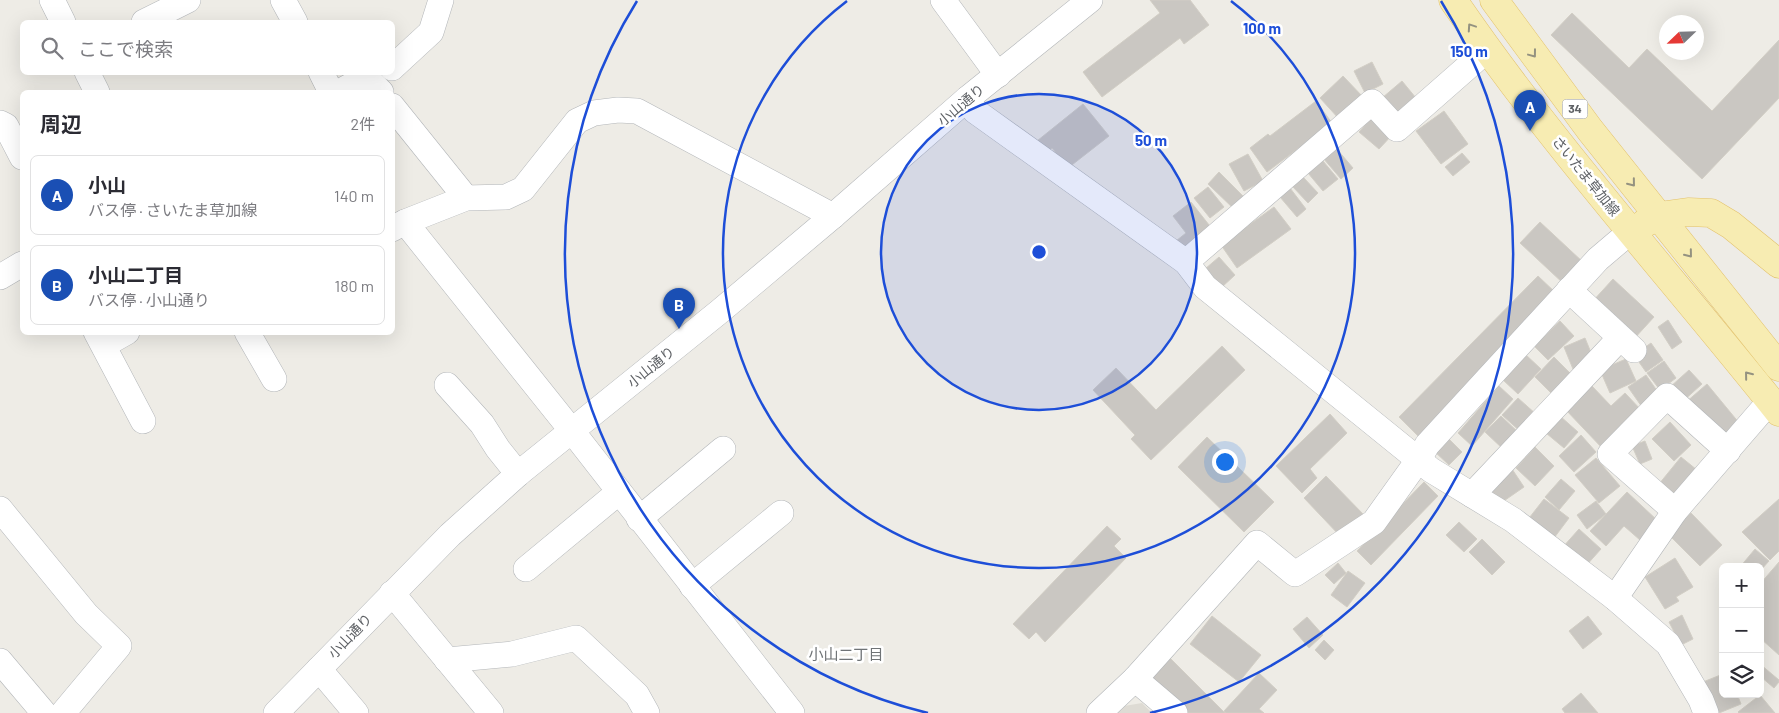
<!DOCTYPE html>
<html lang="ja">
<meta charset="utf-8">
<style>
body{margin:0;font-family:Barlow,"Noto Sans JP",sans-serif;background:#f2f2f3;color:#2b2b33}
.controls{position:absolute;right:15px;bottom:15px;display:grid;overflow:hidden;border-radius:8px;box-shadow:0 5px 20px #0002}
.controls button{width:45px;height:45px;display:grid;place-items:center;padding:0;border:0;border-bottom:1px solid #e1e1e2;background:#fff;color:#2b2b33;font:25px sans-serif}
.compass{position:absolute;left:1659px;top:15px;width:45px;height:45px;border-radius:50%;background:#fff;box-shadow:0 5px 20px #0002;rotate:247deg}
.you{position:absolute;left:1224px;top:461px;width:18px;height:18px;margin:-12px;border:4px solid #fff;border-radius:50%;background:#1a73e8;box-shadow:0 0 0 8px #1a73e833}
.badge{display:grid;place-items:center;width:32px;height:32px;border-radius:50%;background:#7c3aed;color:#fff;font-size:16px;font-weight:700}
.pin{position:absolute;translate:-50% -41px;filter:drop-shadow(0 1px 2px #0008)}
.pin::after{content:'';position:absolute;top:26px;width:18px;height:15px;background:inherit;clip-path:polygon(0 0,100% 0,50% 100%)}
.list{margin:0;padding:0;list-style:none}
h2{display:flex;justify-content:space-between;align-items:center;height:65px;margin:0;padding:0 20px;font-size:21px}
h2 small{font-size:16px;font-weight:400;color:#7c7c81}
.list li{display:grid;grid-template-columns:32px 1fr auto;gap:15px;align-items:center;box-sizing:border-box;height:80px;margin:0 10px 10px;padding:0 10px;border:1px solid #e1e1e2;border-radius:8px}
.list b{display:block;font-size:19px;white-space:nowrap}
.list p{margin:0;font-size:16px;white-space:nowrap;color:#7c7c81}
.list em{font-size:16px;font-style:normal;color:#7c7c81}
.icon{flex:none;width:28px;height:28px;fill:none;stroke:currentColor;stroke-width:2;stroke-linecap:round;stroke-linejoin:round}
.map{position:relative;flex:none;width:1779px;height:713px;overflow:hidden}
.search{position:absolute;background:#fff;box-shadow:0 5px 20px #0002;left:20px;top:20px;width:375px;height:55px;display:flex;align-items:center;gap:12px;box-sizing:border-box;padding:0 18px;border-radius:8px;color:#7c7c81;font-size:19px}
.panel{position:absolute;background:#fff;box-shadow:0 5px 20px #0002;left:20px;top:90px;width:375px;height:245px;border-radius:8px}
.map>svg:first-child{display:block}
</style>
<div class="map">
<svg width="1779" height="713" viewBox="0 0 1779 713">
<rect width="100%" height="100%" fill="#eeece6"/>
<polygon fill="#dedbd4" points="1142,703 1152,713 1116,713 1124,706"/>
<g fill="#cac7c2" stroke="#d2cec5">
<polygon points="1150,0 1190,0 1209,25 1184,44 1180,38 1102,97 1083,72 1160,13"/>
<polygon points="1572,13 1629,68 1647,49 1712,111 1779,40 1779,98 1702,179 1551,35"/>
<polygon points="1372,62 1383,84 1365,93 1354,71"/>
<polygon points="1343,76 1363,97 1340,120 1320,98"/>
<polygon points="1402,81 1416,98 1395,114 1382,98"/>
<polygon points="1316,101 1332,123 1267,172 1250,148 1268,134 1270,136"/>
<polygon points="1083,104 1109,136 1068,168 1052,148 1046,153 1037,141"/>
<polygon points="1444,111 1468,144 1441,164 1416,131"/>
<polygon points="1373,116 1393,134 1379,149 1359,132"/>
<polygon points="1336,148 1353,168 1341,179 1323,158"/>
<polygon points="1462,153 1470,162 1453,176 1445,167"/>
<polygon points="1248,154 1263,181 1244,191 1229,164"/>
<polygon points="1323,161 1338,179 1323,191 1308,173"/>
<polygon points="1219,172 1246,199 1235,210 1208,184"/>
<polygon points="1303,177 1318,193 1308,203 1293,187"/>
<polygon points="1208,187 1224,207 1210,218 1194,198"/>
<polygon points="1290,188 1306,209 1297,217 1280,197"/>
<polygon points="1191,202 1213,230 1185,252 1176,241 1186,233 1173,216"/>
<polygon points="1274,207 1291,229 1237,268 1221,245"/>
<polygon points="1540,222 1584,263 1564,284 1520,243"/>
<polygon points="1219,257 1235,275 1222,287 1205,269"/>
<polygon points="1538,276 1558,295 1419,437 1399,417"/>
<polygon points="1613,279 1654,317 1633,340 1592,302"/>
<polygon points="1668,320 1682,342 1672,349 1658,327"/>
<polygon points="1560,321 1574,336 1548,360 1534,346"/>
<polygon points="1585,338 1594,360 1573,369 1564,347"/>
<polygon points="1651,343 1663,360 1646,372 1634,355"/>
<polygon points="1222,346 1245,370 1151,460 1131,439 1135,435 1093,390 1116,368 1156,410"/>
<polygon points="1525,354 1541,369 1518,394 1502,379"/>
<polygon points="1554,357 1573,376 1554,396 1535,377"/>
<polygon points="1626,359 1636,381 1610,393 1600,370"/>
<polygon points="1664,361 1676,378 1660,390 1647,373"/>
<polygon points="1689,370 1702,384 1682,402 1669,388"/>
<polygon points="1646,375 1660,395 1642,407 1628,387"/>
<polygon points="1707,384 1740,424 1718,442 1685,403"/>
<polygon points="1591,385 1611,406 1625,393 1642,411 1604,450 1565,409"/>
<polygon points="1499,386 1513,399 1472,446 1458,433"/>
<polygon points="1518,398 1537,415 1522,433 1502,415"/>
<polygon points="1330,414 1347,433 1310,469 1317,478 1302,493 1276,466"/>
<polygon points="1501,416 1519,433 1503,449 1485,432"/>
<polygon points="1560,416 1578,432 1564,448 1546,433"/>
<polygon points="1670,422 1691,445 1674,461 1652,439"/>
<polygon points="1581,435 1596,452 1574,472 1559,456"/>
<polygon points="1207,437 1274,502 1244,532 1178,467"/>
<polygon points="1447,437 1462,452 1449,465 1434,451"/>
<polygon points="1645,441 1652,459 1640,464 1632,446"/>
<polygon points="1535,447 1554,466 1535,486 1516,468"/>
<polygon points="1681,457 1697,470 1675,496 1659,484"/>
<polygon points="1596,458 1620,486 1599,503 1575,475"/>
<polygon points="1512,469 1524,487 1498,505 1486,488"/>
<polygon points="1326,476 1364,515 1341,537 1304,498"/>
<polygon points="1561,479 1575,491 1559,510 1545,497"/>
<polygon points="1424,482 1438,496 1371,565 1357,551"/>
<polygon points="1627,492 1658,521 1640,540 1624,526 1606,546 1590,531"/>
<polygon points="1544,499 1569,518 1551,542 1526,522"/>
<polygon points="1779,499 1779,551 1770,560 1742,532"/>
<polygon points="1596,501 1606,514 1587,529 1577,515"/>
<polygon points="1691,513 1722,545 1700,566 1669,535"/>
<polygon points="1459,522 1477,539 1464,552 1446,535"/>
<polygon points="1107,526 1121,539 1114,546 1126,558 1045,642 1036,632 1029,639 1013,624"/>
<polygon points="1579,529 1601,549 1584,568 1562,548"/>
<polygon points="1482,539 1505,562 1492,575 1469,552"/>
<polygon points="1755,549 1769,561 1760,571 1760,567 1740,567"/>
<polygon points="1675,558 1693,587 1676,597 1679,601 1665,609 1645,577"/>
<polygon points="1779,562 1779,655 1760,638 1760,584"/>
<polygon points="1338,563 1346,573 1334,584 1325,575"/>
<polygon points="1348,571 1365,583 1347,607 1331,595"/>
<polygon points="1682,615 1693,639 1681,645 1669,622"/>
<polygon points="1212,616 1261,655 1239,682 1190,644"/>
<polygon points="1588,616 1602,634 1583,649 1569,631"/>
<polygon points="1307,617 1323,635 1309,648 1293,629"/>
<polygon points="1324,640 1334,650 1325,660 1315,650"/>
<polygon points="1170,658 1225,713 1188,713 1151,676"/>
<polygon points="1760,664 1779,680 1779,682 1774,688 1760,676"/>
<polygon points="1259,673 1277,690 1259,709 1264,713 1226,713 1224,711"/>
<polygon points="1723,674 1723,694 1737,694 1741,704 1719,713 1715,713 1703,682"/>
<polygon points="1581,693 1598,713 1565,713 1562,709"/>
<polygon points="1760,695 1775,713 1739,713 1738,712"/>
</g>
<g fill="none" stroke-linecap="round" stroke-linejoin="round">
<defs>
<g id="minor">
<polyline points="52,0 63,22"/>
<polyline points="283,0 295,22"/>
<polyline points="943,0 998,75"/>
<polyline points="144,22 188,0"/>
<polyline points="392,68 431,32 441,0"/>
<polyline points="87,72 97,92"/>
<polyline points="321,72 331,92"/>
<polyline points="339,92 363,79 374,85 381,92"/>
<polyline points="967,99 975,111 1186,262 1205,287 1431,470 1513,520 1615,598 1668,644 1701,700 1706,713"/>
<polyline points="392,106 466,198"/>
<polyline points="0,123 6,126 22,157"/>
<polyline points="405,222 572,431 792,713"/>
<polyline points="392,229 405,222 466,198 506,197 523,189 577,121 594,113 618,110 637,111 833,216"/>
<polyline points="1186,262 1372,102 1397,129 1487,50"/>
<polyline points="0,277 22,264"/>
<polyline points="1569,290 1634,350"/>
<polyline points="96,332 143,421"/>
<polyline points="247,332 274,379"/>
<polyline points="104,345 127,332"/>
<polyline points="447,385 482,424 498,449 518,474"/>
<polyline points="1472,495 1620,338"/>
<polyline points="0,509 86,614 119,646 63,713"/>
<polyline points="1675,511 1610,454 1667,396 1728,451"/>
<polyline points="639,519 723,449"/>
<polyline points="526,569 619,492"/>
<polyline points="692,586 781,513"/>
<polyline points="392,593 491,713"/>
<polyline points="1615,598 1675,511 1770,401"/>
<polyline points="447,660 512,654 576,638 637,695 647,713"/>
<polyline points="0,661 44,713"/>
<polyline points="319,669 356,713"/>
<polyline points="1135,679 1175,713"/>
<polyline points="276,713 450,535 518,474 719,312 833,216 967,99 1090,0"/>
<polyline points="1099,713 1135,679 1257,543 1295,574 1374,522 1419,459 1427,445 1598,259 1631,231"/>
</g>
<g id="major">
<path d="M1453 0C1552 145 1670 275 1779 412"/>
<polyline points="1494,0 1590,130 1779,367"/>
<polyline points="1645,223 1659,216 1688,212 1711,213 1731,225 1779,264"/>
</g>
</defs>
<use href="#minor" stroke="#b3b6b9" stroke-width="26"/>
<use href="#major" stroke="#e3c16a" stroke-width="29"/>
<use href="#minor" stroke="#fff" stroke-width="25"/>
<use href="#major" stroke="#f7ecb2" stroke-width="28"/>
</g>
<defs><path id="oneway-chevron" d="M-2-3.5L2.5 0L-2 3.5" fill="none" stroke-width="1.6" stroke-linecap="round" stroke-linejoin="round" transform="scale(1.25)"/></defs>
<g stroke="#949280">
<use href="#oneway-chevron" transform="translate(1471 27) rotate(-124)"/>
<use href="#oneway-chevron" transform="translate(1533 54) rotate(53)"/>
<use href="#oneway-chevron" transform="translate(1632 183) rotate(51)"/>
<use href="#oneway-chevron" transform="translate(1689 254) rotate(51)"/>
<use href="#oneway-chevron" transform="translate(1748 375) rotate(-129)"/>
</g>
<circle cx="1039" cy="252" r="158" fill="#1d4ed8" fill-opacity=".12"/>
<g fill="none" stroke="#1d4ed8" stroke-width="2.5">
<circle cx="1039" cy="252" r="158"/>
<path d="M1231 1A316 316 0 1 1 847 1"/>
<path d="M928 713A474 474 0 0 1 637 1M1441 1A474 474 0 0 1 1150 713"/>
</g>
<g text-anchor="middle" stroke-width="5" stroke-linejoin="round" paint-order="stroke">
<rect fill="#fff" stroke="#8e9093" stroke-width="1" x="1562.5" y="99.5" width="25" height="19" rx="4"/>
<g font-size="12" font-weight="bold" fill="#5e6165">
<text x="1575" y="113">34</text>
</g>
<g font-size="14" fill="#5e6165" stroke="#fff">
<text transform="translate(961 105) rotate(-40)" y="5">小山通り</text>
<text transform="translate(1586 176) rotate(51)" y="5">さいたま草加線</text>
<text transform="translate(651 367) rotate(-39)" y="5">小山通り</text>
<text transform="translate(350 636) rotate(-46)" y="5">小山通り</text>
</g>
<g font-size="15" fill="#6f7376" stroke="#fff">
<text x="846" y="660">小山二丁目</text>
</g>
</g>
<circle cx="1039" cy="252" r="8" fill="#1d4ed8" stroke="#fff" stroke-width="2.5"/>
<g font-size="15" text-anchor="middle" font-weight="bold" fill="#1d4ed8" stroke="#fff" stroke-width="5" stroke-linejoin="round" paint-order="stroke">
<text x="1262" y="34">100 m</text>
<text x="1469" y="57">150 m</text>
<text x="1151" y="146">50 m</text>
</g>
</svg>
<div class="controls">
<button>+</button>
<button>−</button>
<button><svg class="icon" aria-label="layers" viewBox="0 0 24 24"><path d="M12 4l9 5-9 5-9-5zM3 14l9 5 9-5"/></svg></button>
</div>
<svg class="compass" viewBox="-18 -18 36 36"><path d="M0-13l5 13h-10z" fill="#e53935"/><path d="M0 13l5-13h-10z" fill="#7c7c81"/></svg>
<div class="you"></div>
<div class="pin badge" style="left:1530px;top:131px;background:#1a4fb4">A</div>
<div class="pin badge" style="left:679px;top:329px;background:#1a4fb4">B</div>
<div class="search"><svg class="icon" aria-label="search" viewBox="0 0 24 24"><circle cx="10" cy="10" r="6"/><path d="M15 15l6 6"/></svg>ここで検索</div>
<section class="panel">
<h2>周辺<small>2件</small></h2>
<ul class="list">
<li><span class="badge" style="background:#1a4fb4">A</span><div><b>小山</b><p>バス停 · さいたま草加線</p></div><em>140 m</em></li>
<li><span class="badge" style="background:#1a4fb4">B</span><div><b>小山二丁目</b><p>バス停 · 小山通り</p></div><em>180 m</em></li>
</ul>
</section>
</div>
